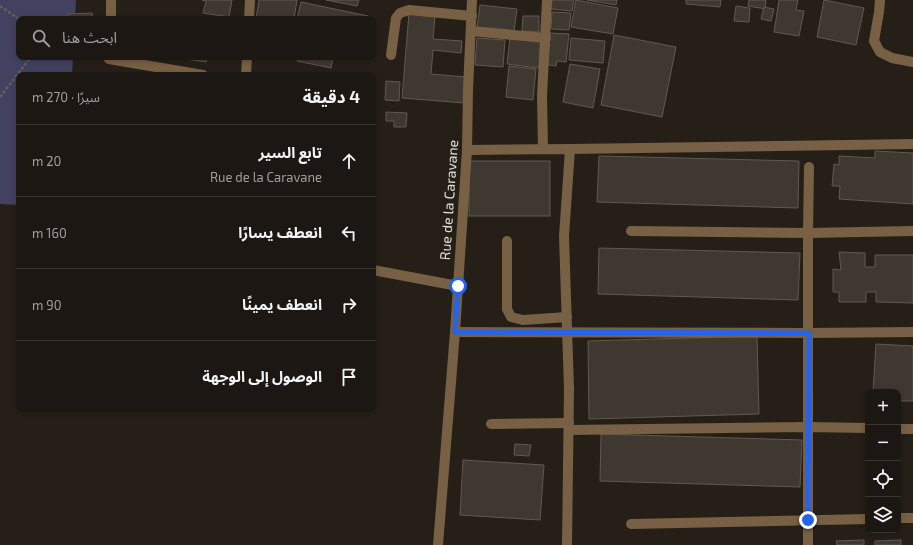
<!DOCTYPE html>
<html lang="ar">
<meta charset="utf-8">
<style>
body{margin:0;font-family:"Exo 2","Noto Sans Arabic",sans-serif;background:#25201b;color:#f1f3f6;direction:rtl}
.controls{position:absolute;right:12px;bottom:12px;display:grid;overflow:hidden;border-radius:8px;box-shadow:0 2px 6px #0003}
.controls button{width:36px;height:36px;display:grid;place-items:center;padding:0;border:0;border-bottom:1px solid #3a3632;background:#1c1712;color:#f1f3f6;font:20px sans-serif}
.stop{position:absolute;width:12px;height:12px;margin:-9px;border:3px solid #2563eb;border-radius:50%;background:#fff}
.stop.end{background:#2563eb;border-color:#fff;box-shadow:0 1px 4px #0008}
.list{margin:0;padding:0;list-style:none}
h2{display:flex;justify-content:space-between;align-items:center;height:52px;margin:0;padding:0 16px;font-size:17px}
h2 small{font-size:13px;font-weight:400;color:#a09f9f}
.list li{display:grid;grid-template-columns:26px 1fr auto;gap:12px;align-items:center;box-sizing:border-box;height:72px;padding:0 16px;border-top:1px solid #3a3632}
.list b{display:block;font-size:15px;white-space:nowrap}
.list p{margin:0;font-size:13px;white-space:nowrap;color:#a09f9f}
.list em{font-size:13px;font-style:normal;color:#a09f9f}
.icon{flex:none;width:22px;height:22px;fill:none;stroke:currentColor;stroke-width:2;stroke-linecap:round;stroke-linejoin:round}
.map{position:relative;flex:none;width:913px;height:545px;overflow:hidden;direction:ltr}
.search{position:absolute;background:#1c1712;box-shadow:0 2px 6px #0003;left:16px;top:16px;width:360px;height:44px;display:flex;align-items:center;gap:10px;box-sizing:border-box;padding:0 14px;border-radius:8px;color:#a09f9f;font-size:15px}
.panel{position:absolute;background:#1c1712;box-shadow:0 2px 6px #0003;left:16px;top:72px;width:360px;height:340px;border-radius:8px;direction:rtl}
.map>svg:first-child{display:block}
</style>
<div class="map">
<svg width="913" height="545" viewBox="0 0 913 545">
<rect width="100%" height="100%" fill="#251f18"/>
<polygon fill="#434160" points="0,0 76,0 75,19 19,19 19,57 73,57 72,75 19,75 19,205 0,204"/>
<g fill="#3f3830" stroke="#615951">
<polygon points="202,0 232,0 229,17 203,13 206,1"/>
<polygon points="259,0 297,0 294,19 256,19"/>
<polygon points="326,0 359,0 357,6"/>
<polygon points="552,0 574,0 572,11 551,9"/>
<polygon points="576,0 618,8 613,34 571,27"/>
<polygon points="587,0 617,0 616,5"/>
<polygon points="686,0 721,0 720,7 686,4"/>
<polygon points="749,0 766,0 765,9 748,6"/>
<polygon points="779,0 798,0 796,10 804,11 799,36 774,32"/>
<polygon points="824,0 864,8 856,45 817,37"/>
<polygon points="301,2 368,16 368,19 297,19"/>
<polygon points="480,5 517,9 514,32 477,28"/>
<polygon points="736,6 750,8 749,22 734,21"/>
<polygon points="764,7 774,9 771,21 761,19"/>
<polygon points="552,12 571,13 569,30 551,29"/>
<polygon points="92,13 93,19 68,19 68,14"/>
<polygon points="409,13 435,16 433,39 462,41 461,53 433,50 431,74 466,77 464,103 402,98"/>
<polygon points="523,16 539,16 539,32 522,31"/>
<polygon points="550,33 569,34 566,62 557,61 556,66 548,65"/>
<polygon points="614,35 676,47 662,117 601,105"/>
<polygon points="477,38 505,40 503,67 475,65"/>
<polygon points="510,38 542,41 539,68 507,64"/>
<polygon points="571,38 605,41 603,63 569,60"/>
<polygon points="179,57 207,57 206,62 179,58"/>
<polygon points="298,57 333,57 331,68 297,61"/>
<polygon points="570,64 600,69 593,108 563,102"/>
<polygon points="509,66 536,69 533,100 506,97"/>
<polygon points="386,81 400,82 399,101 385,100"/>
<polygon points="386,112 407,113 406,127 394,127 394,121 386,121"/>
<polygon points="875,151 913,153 913,204 839,199 840,186 832,186 834,164 839,165 839,156 875,158"/>
<polygon points="599,156 799,161 798,208 597,202"/>
<rect x="469" y="161" width="81" height="55"/>
<polygon points="599,248 800,253 798,300 598,294"/>
<polygon points="839,252 865,253 865,267 875,267 875,255 913,255 913,303 876,302 876,292 866,292 866,302 839,302 839,292 833,292 833,269 841,270"/>
<polygon points="757,336 759,414 589,419 588,341"/>
<polygon points="876,344 913,346 913,401 898,401 898,392 873,392"/>
<polygon points="601,434 802,440 800,487 600,481"/>
<polygon points="515,444 531,445 529,456 514,455"/>
<polygon points="463,460 544,465 540,520 460,515"/>
<polygon points="864,540 864,545 837,545 836,541"/>
<polygon points="901,540 901,545 875,545 875,541"/>
</g>
<g fill="none" stroke-linecap="round" stroke-linejoin="round">
<g stroke="#645f59" stroke-width="2.5" stroke-dasharray="3 2" stroke-linecap="butt">
<polyline points="0,6 19,19"/>
<polyline points="0,97 30,58 30,57"/>
</g>
<g stroke="#776044" stroke-width="10">
<polyline points="880,0 879,12 874,41 880,52 892,58 913,62"/>
<polyline points="111,19 111,0"/>
<polyline points="249,19 250,0"/>
<polyline points="471,31 546,38"/>
<polyline points="391,55 396,18 400,13 409,10 472,16"/>
<polyline points="109,57 109,59 203,75"/>
<polyline points="246,75 247,57"/>
<polyline points="543,149 542,96 547,1"/>
<polyline points="570,149 913,144"/>
<polyline points="467,150 570,149 564,236 569,389 567,545"/>
<polyline points="631,231 808,233 913,231"/>
<polyline points="507,241 507,309 511,317 523,320 567,317"/>
<polyline points="373,270 458,286"/>
<polyline points="455,332 809,333 913,332"/>
<polyline points="491,424 569,423"/>
<polyline points="898,429 913,429"/>
<polyline points="569,430 808,427 868,428"/>
<polyline points="898,518 913,518"/>
<polyline points="631,524 868,519"/>
<polyline points="438,545 455,332 467,150 468,90 472,0"/>
<polyline points="808,545 808,233 809,167"/>
</g>
</g>
<g fill="none" stroke-linecap="round" stroke-linejoin="round">
<polyline stroke="#2563eb" stroke-width="5" points="458,286 455,332 809,333 808,520"/>
</g>
<g text-anchor="middle" stroke-width="3.5" stroke-linejoin="round" paint-order="stroke">
<g font-size="14" fill="#e3dfda" stroke="#251f18">
<text transform="translate(449 200) rotate(-86)" y="5">Rue de la Caravane</text>
</g>
</g>
</svg>
<div class="controls">
<button>+</button>
<button>−</button>
<button><svg class="icon" aria-label="locate" viewBox="0 0 24 24"><circle cx="12" cy="12" r="6"/><path d="M12 2v4M12 18v4M2 12h4M18 12h4"/></svg></button>
<button><svg class="icon" aria-label="layers" viewBox="0 0 24 24"><path d="M12 4l9 5-9 5-9-5zM3 14l9 5 9-5"/></svg></button>
</div>
<div class="stop" style="left:458px;top:286px"></div>
<div class="stop end" style="left:808px;top:520px"></div>
<div class="search"><svg class="icon" aria-label="search" viewBox="0 0 24 24"><circle cx="10" cy="10" r="6"/><path d="M15 15l6 6"/></svg>ابحث هنا</div>
<section class="panel">
<h2>4 دقيقة<small>سيرًا · 270 m</small></h2>
<ul class="list">
<li><svg class="icon" aria-label="ahead" viewBox="0 0 24 24"><path d="M12 20V5M6 11l6-6 6 6"/></svg><div><b>تابع السير</b><p>Rue de la Caravane</p></div><em>20 m</em></li>
<li><svg class="icon" aria-label="left" viewBox="0 0 24 24"><path d="M17 20v-9H6M10 6l-5 5 5 5"/></svg><div><b>انعطف يسارًا</b></div><em>160 m</em></li>
<li><svg class="icon" aria-label="right" viewBox="0 0 24 24"><path d="M7 20v-9h11M14 6l5 5-5 5"/></svg><div><b>انعطف يمينًا</b></div><em>90 m</em></li>
<li><svg class="icon" aria-label="arrive" viewBox="0 0 24 24"><path d="M6 21V4h12l-3 4 3 4H6"/></svg><div><b>الوصول إلى الوجهة</b></div></li>
</ul>
</section>
</div>
